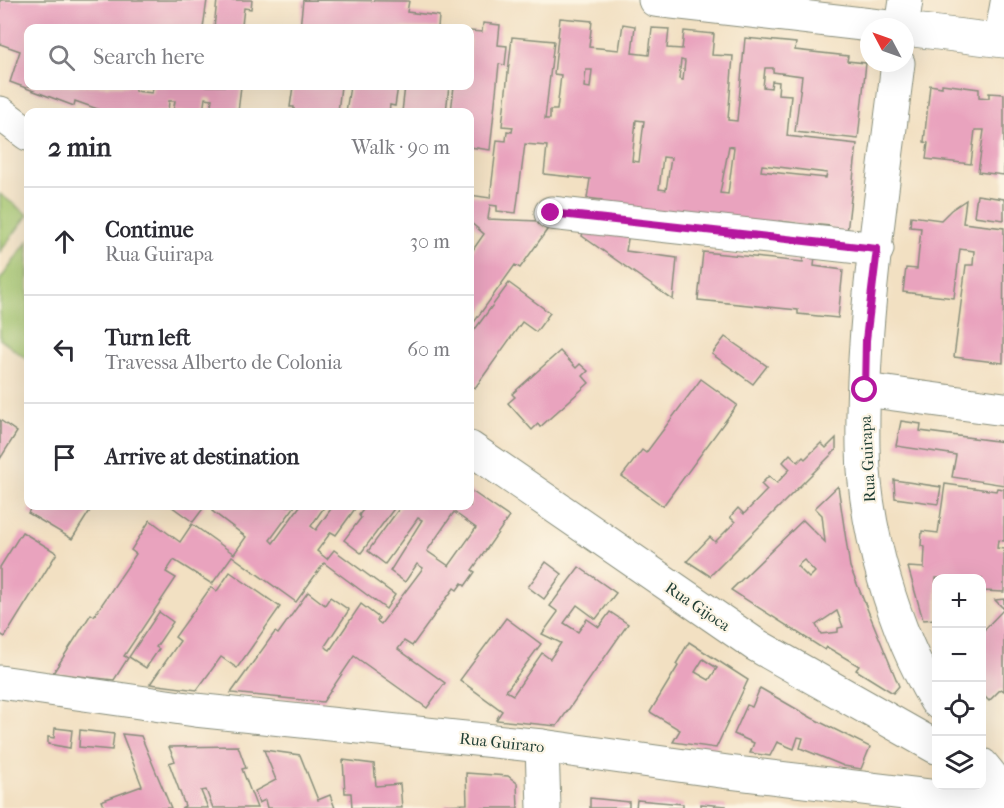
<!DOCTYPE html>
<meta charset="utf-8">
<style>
body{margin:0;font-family:"IM FELL French Canon",serif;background:#f2f2f3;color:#2b2b33}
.controls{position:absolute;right:18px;bottom:18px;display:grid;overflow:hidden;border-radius:12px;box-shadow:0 6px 24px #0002}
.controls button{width:54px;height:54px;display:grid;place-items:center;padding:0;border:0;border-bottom:2px solid #e1e1e2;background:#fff;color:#2b2b33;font:30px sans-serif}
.compass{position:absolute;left:860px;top:18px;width:54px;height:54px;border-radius:50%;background:#fff;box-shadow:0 6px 24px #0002;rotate:311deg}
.stop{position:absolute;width:18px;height:18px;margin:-14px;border:4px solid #b5179e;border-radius:50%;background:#fff}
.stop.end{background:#b5179e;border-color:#fff;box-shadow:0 2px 6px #0008}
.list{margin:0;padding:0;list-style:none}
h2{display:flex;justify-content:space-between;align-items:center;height:78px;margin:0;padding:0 24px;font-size:26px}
h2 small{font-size:20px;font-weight:400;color:#7c7c81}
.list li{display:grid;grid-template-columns:39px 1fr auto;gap:18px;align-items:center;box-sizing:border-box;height:108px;padding:0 24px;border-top:2px solid #e1e1e2}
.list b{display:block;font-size:22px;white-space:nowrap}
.list p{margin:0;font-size:20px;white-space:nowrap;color:#7c7c81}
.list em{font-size:20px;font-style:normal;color:#7c7c81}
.icon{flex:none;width:33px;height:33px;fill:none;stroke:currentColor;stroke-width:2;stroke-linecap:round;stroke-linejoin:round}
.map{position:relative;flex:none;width:1004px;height:808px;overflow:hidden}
.search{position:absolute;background:#fff;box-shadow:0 6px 24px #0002;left:24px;top:24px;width:450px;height:66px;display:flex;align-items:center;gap:15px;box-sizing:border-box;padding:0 21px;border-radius:12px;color:#7c7c81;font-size:22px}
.panel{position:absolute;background:#fff;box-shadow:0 6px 24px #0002;left:24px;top:108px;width:450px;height:402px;border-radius:12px}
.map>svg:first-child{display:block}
</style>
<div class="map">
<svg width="1004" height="808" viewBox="0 0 1004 808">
<rect width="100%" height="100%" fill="#fcf5e5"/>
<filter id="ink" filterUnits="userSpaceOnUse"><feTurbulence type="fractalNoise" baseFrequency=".0167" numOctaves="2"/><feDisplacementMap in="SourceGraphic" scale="12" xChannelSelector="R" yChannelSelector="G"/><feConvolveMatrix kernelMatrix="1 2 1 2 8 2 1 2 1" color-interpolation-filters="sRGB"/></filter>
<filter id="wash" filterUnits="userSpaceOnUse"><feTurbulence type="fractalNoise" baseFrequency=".008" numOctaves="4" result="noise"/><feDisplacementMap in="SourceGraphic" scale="24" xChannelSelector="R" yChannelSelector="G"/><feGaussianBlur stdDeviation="1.35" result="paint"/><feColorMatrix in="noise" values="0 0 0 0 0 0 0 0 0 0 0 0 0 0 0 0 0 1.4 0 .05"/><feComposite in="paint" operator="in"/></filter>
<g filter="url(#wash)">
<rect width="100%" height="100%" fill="#f2e0c2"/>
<g fill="#a3c56e" stroke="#618151" stroke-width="1.5">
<polygon points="0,194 28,215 0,252"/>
<polygon points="28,241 28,360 0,339 0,280"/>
</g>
<g id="blocks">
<g fill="#e9a3be" fill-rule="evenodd">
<polygon points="0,0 207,0 203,28 28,28 28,86 135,86 135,91 152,93 153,86 241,86 238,112 210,112 212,99 205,98 203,112 173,112 175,101 169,101 168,112 106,112 75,101 74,106 10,82 20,51 0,44"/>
<polygon points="217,0 252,0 251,9 244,8 242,25 248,26 248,28 214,28"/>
<polygon points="303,0 409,1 407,12 439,16 438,28 300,28"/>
<path d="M560 18 592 21 589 47 619 50 623 24 635 26 632 53 649 55 652 28 669 29 667 48 682 49 684 31 714 34 712 55 733 56 728 120 737 121 745 38 796 43 795 50 848 56 847 61 866 63 858 139 795 132 802 76 773 72V68H765L763 87 771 88 772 81 779 82 778 94 791 95 787 136 857 144 847 233 829 235 830 226 810 224 809 233 794 231 795 223 779 221 778 229 601 209 602 200 587 198 590 179 544 174 547 146 525 144 516 213 497 211V206L490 205 488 219 539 221 547 230 520 268 515 265 470 328V254L484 234 470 222V195L490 198 497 140 506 141 507 131 512 132 513 127 502 126 512 37 554 41 545 119H550V110H557L561 75 554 74ZM681 60 685 61 683 80 679 79ZM586 70H592L590 88 584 87ZM636 120 644 121 639 162 632 161ZM729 146 734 147 728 194 720 193ZM663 157 671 158 666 190 659 189ZM762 165 827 173 826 178 761 171Z"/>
<polygon points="483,23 500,25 498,45 507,46 505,65 499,64 490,150 470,147 470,112 451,112 454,86 470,86 470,31 482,32"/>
<polygon points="942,84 979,89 979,97 989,98 989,93 1004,94 1004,175 978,172 984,130 975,130 971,164 926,159 928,143 924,142 930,85 942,87"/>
<polygon points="293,86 341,86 338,112 294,112 294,107 290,107"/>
<polygon points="350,86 398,86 395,106 390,105 389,112 346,112"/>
<polygon points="405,86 449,86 446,112 402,112"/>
<polygon points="977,195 1004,199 1004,220 974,216"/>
<polygon points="966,200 963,223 1004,228 1003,363 954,357 966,265 973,265 974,251 960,249 954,298 903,292 906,268 917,269 921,228 910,227 911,216 941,220 951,210"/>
<polygon points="585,227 629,233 626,251 677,258 673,300 582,236"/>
<polygon points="703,252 803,262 804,253 815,255 814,266 843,270 838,318 798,314 798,310 698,300"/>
<polygon points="509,283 550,313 536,332 522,322 475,388 470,385 470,336"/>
<polygon points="725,337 767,366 753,384 712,354"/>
<polygon points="560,351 576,368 580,364 588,371 583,376 589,383 540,427 538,424 532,430 508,403 515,397 512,394"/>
<polygon points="701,379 737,405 663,506 622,476 642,450 646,453"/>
<polygon points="0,420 17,432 0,459"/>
<polygon points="901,421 921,424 920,431 1004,442 1004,485 952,477 956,455 896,446"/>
<polygon points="836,438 836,450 710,576 687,561 710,537 715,542 735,522 730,517 738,508 744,514 767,490 761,484 769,476 777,483 790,469 783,462 790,454 798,462 803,457 805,459 821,443 826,448"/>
<polygon points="894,480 941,487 938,504 895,498"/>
<polygon points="945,484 996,491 997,488 1004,489 1004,541 998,540 997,548 1004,549 1004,592 982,591 982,578 936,578 936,619 923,620 908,567 924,568 925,547 921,546 922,531 938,533"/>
<path d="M838 486 850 567 899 686 893 693 856 670 859 666 827 647 825 650 731 590 803 520 825 542 822 515 815 508ZM804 560 815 572 809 578 797 566ZM837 611 843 627 838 628V632L821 634 816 625Z"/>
<path d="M470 490 509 517 472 570 475 572 465 586 462 583 457 590 454 588 412 646 404 641 398 649 445 683 427 708 354 656 323 702 231 693 275 632 278 634 308 592 325 605 330 597 349 610 325 646 328 649 330 650 361 604 379 618 377 621 381 624 423 568 417 564 405 582 390 571 422 520 418 518 385 564 368 551 401 506H470ZM454 512 476 528 449 566 427 551Z"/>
<polygon points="32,506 93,506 72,539 28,513"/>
<polygon points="171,506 205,506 193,522"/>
<polygon points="216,506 295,506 270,540 273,543 300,506 325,506 311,526 316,530 333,506 357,506 336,535 331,532 317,551 327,559 334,550 395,595 386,609 324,563 296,602 232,556 212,584 174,560 166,572 176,578 124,656 128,658 114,680 53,673 91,614 94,616 136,554 131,550 150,520 180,542 192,524 234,554 246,537 212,511"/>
<polygon points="366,506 396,506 361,553 344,540 361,518 359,515"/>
<polygon points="22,532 57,553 5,637 0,634 0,567"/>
<polygon points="546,562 562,574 544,599 528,587"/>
<polygon points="579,567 616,593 596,619 577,605 564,623 578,632 587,619 599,627 610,612 628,624 557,726 496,720 502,711 460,680 506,618 541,644 506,691 513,695 542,653 550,659 561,643 542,634 558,612 550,606"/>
<polygon points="230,572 280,607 237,668 221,657 197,690 150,684 180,641 175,637 211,587 217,591"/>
<polygon points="1004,599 1004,691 1001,689 989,701 982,694 982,632 1004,609 995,600"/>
<polygon points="159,612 173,622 156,647 159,649 146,668 129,657"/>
<path d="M689 642 748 680 716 748 673 742 680 730 650 712 678 666 676 664ZM703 659 717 668 709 680 695 672Z"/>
<polygon points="760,688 812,718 870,747 861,769 844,766 800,748 803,738 798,737 794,749 777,742 770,756 750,753 754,743 734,734 747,705 752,707"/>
<polygon points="55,728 72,730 70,748 48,744 48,737 54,738"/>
<polygon points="80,730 114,734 112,750 79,747"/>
<polygon points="122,734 141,736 171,808 104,808 101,801 142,786"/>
<polygon points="238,746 246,768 242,769 257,808 213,808 206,790 201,791 208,808 181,808 185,806 169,763 175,761 169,747"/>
<polygon points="264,750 300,755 318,800 330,795 335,808 267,808 265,800 259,803 255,791 276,780"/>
<polygon points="343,760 374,764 376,786 400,784 402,808 352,808 351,793 345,793"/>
<polygon points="466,773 508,776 517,783 518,808 445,808 445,805 467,804"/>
<polygon points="590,798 629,802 629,808 590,808"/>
<polygon points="637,800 683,804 683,808 636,808"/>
<polygon points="701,804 726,806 726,808 701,808"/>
</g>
</g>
</g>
<g filter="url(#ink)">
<use href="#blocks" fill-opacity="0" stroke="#888e7b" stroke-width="1.5"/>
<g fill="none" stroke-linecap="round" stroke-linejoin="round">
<defs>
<polyline id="service" points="994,40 1001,0"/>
<g id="minor">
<polyline points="655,0 888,27"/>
<polyline points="902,27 906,0"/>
<polyline points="905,29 1004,41"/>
<path d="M898 63C883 190 861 319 863 447 864 528 894 632 936 701"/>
<polyline points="0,113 28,134"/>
<polyline points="551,213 877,249"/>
<polyline points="865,390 1004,409"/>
<polyline points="470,448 756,645 936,747"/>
<polyline points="0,682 195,710 542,746 728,772 1004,805"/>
<polyline points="542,746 544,808"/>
<polyline points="982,765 1004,792"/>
</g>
</defs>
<use href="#service" stroke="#888e7b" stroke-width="22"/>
<use href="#minor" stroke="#888e7b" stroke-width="35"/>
<use href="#service" stroke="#fff" stroke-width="20"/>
<use href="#minor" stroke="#fff" stroke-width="33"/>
</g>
</g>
<g fill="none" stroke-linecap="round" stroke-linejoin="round" filter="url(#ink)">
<polyline stroke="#b5179e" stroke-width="8" points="551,213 877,249 866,340 865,390"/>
</g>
<g text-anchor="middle" stroke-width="4.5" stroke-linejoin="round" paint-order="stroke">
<g font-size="16" fill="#1f3d34" stroke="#fcf5e5">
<text transform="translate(867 459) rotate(-93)" y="6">Rua Guirapa</text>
<text transform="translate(698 606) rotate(34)" y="6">Rua Gijoca</text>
<text transform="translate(502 742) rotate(6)" y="6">Rua Guiraro</text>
</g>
</g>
</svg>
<div class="controls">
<button>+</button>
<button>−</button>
<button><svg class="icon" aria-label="locate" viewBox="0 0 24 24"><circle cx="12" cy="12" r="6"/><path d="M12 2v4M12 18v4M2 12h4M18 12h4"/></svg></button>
<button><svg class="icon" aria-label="layers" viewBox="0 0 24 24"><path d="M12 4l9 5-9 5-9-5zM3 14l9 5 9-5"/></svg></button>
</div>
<svg class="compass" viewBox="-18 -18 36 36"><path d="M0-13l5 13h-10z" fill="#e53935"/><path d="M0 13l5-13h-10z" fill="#7c7c81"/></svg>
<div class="stop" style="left:865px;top:390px"></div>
<div class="stop end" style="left:551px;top:213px"></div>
<div class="search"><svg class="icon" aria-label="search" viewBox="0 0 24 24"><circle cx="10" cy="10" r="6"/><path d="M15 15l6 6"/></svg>Search here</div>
<section class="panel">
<h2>2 min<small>Walk · 90 m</small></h2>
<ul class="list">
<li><svg class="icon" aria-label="ahead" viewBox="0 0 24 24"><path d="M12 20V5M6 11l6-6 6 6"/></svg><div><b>Continue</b><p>Rua Guirapa</p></div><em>30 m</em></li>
<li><svg class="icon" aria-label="left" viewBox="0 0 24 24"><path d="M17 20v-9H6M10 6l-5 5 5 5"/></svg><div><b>Turn left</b><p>Travessa Alberto de Colonia</p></div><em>60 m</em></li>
<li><svg class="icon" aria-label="arrive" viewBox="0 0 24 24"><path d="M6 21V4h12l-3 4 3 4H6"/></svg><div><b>Arrive at destination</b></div></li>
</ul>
</section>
</div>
